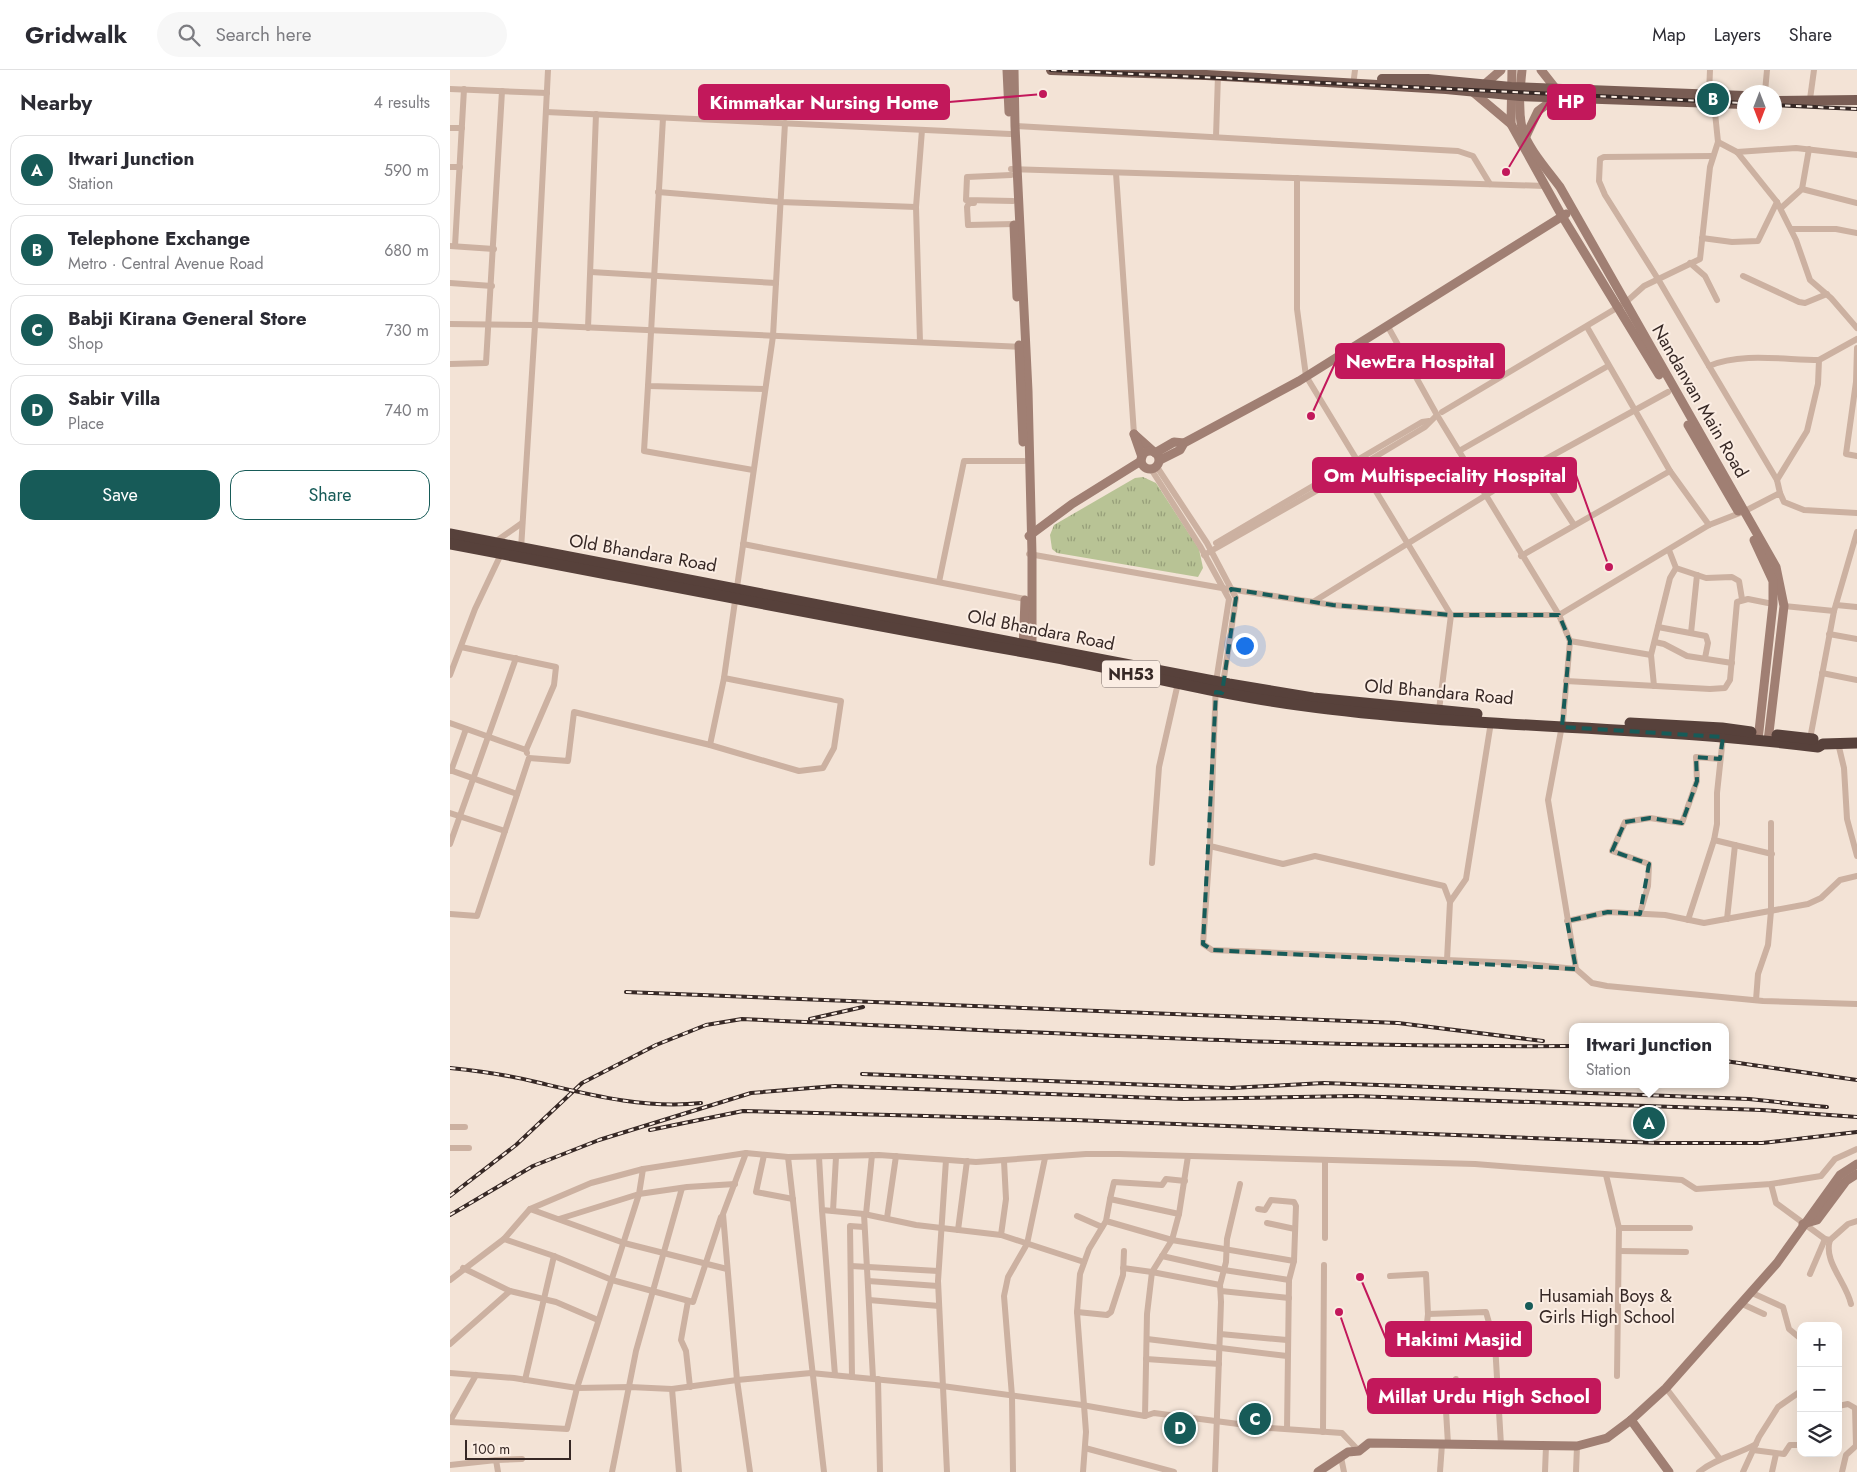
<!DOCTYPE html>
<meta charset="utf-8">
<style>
body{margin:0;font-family:Jost,sans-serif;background:#f7f7f7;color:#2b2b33}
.controls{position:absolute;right:15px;bottom:15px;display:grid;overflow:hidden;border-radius:10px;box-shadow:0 5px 20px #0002}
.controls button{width:45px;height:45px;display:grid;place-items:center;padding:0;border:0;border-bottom:1px solid #e1e1e2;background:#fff;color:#2b2b33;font:25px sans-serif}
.compass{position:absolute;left:1287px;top:15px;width:45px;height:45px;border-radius:50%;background:#fff;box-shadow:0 5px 20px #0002;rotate:180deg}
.scale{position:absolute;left:15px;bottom:12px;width:106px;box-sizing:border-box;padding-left:5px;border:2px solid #362825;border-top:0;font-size:14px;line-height:18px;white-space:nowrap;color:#362825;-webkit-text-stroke:4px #fbede3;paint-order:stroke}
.you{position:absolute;left:794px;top:575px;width:18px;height:18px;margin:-12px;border:4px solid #fff;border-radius:50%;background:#1a73e8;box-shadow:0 0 0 8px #1a73e833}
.badge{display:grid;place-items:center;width:32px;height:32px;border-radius:50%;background:#175b58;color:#fff;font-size:16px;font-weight:700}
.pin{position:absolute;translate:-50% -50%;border:2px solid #fff;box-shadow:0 1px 5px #0006}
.popup{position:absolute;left:1119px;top:953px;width:160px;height:65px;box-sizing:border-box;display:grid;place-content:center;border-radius:10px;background:#fff;filter:drop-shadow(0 1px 4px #0005);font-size:16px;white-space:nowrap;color:#7c7c81}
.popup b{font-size:19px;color:#2b2b33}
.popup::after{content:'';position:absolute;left:50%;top:100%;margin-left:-10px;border:10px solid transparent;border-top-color:#fff}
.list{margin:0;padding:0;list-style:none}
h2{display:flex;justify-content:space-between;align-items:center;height:65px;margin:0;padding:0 20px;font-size:21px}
h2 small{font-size:16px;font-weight:400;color:#7c7c81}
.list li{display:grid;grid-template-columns:32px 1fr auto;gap:15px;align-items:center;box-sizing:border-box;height:70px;margin:0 10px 10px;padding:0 10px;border:1px solid #e1e1e2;border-radius:15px}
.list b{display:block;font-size:19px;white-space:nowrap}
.list p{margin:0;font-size:16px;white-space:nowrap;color:#7c7c81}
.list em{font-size:16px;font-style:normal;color:#7c7c81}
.actions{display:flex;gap:10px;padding:15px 20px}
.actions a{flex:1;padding:11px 0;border:1px solid #175b58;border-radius:15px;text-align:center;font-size:18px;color:#175b58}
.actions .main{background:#175b58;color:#fff}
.icon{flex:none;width:28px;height:28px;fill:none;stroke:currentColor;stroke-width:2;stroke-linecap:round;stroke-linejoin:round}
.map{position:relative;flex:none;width:1407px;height:1402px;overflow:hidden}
header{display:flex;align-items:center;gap:30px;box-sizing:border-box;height:70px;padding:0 25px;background:#fff;border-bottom:1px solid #e1e1e2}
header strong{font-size:24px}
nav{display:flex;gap:28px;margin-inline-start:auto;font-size:18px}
.search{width:350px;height:45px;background:#f7f7f7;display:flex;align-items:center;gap:12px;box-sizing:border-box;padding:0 18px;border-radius:28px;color:#7c7c81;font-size:19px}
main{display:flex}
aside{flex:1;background:#fff}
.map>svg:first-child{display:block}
</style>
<header>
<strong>Gridwalk</strong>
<div class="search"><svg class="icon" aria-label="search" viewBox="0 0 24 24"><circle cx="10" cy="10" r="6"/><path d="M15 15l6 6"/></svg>Search here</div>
<nav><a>Map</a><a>Layers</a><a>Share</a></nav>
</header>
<main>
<aside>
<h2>Nearby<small>4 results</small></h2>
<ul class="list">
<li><span class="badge">A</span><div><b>Itwari Junction</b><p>Station</p></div><em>590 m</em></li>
<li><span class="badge">B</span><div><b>Telephone Exchange</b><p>Metro · Central Avenue Road</p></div><em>680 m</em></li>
<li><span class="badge">C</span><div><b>Babji Kirana General Store</b><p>Shop</p></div><em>730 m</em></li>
<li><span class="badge">D</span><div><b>Sabir Villa</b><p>Place</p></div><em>740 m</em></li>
</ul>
<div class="actions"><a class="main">Save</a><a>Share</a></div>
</aside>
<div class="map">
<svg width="1407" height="1402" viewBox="0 0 1407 1402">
<defs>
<pattern id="park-tufts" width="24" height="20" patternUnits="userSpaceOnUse" patternTransform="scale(1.25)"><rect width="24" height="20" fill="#b8c395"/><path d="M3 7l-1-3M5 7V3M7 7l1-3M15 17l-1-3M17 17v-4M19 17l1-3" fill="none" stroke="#969e79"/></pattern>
</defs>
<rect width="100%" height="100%" fill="#f3e3d6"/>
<polygon fill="url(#park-tufts)" points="693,407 706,413 749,479 753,498 748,507 607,483 602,479 600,465 604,455 685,408"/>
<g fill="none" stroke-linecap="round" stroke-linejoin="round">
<g stroke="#ccb1a1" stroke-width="6">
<polyline points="1260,0 1259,24 1264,33 1268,72"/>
<polyline points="904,8 905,0"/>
<polyline points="0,19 97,23"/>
<polyline points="1315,22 1317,0"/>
<polyline points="1360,29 1364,0"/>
<polyline points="96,42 560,64"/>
<polyline points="213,48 198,316 315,319"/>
<polyline points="565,56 1008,81 1023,86 1040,114"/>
<polyline points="0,58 12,58"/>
<polyline points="766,67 768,5"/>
<polyline points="1287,82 1346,78 1407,85"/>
<polyline points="0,97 10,97"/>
<polyline points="561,99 1095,116"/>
<polyline points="666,103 684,364"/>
<polyline points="561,105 517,107 516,130 563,131"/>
<polyline points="847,108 847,239 856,306 1001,545 989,640"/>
<polyline points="1352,119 1359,79"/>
<polyline points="208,122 330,132 466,137"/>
<polyline points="524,133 519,133 517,137 518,155 564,154"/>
<polyline points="1331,138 1352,119 1407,133"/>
<polyline points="1341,159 1386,159 1407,163"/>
<polyline points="1252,168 1282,172 1308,171 1327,132"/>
<polyline points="0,176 44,179"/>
<polyline points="5,176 14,19"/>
<polyline points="1240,193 1255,206 1267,230"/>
<polyline points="141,202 326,213"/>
<polyline points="1293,206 1349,232 1355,233 1377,224"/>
<polyline points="0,213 42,216"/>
<polyline points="0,254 85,255 573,277"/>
<polyline points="1137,257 1220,401 1259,455"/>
<polyline points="138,258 146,44"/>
<polyline points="470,272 466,137 472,60"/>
<polyline points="1407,278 1406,312 1396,384 1407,386"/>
<polyline points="0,294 36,293 52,21"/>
<polyline points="1259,296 1208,209 1155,125 1149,111 1150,89 1154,87 1263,86"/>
<polyline points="198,316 194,381 303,400"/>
<polyline points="992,342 1175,233 1194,216 1250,189 1260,97 1268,72 1287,82 1327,132 1346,170 1360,210 1381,228 1407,258"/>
<polyline points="1009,381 1158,296"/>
<polyline points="1085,395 1124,455"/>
<polyline points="707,397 757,473 786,528 773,614"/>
<polyline points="701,399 750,476 779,529 766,612 760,776 833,794 865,786 994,816 1000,832"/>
<path d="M1327 410 1259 296C1291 282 1335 290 1369 290"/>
<polyline points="1330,423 1327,410 1357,361 1368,314 1369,290 1407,269"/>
<polyline points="45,472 72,453"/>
<polyline points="766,473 972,352 979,351"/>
<polyline points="293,474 575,529"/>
<polyline points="71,479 85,255 98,0"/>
<polyline points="1219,480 1226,498 1256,508 1282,507 1289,511 1292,529"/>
<polyline points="579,484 772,518 883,535 1001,545 1109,545 1259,455 1295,441 1330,423 1334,432 1354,440 1407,443"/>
<polyline points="754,485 910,396 975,357 987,345"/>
<polyline points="1071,486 1220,401"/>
<polyline points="489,512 514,391 574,391"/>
<polyline points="863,532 1085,395 1218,322"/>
<polyline points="1386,535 1407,537"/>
<polyline points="1334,536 1384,541 1360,669"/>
<polyline points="1384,541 1407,462"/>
<polyline points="1208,557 1256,566 1258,573 1255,588"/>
<polyline points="1241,563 1247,505"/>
<polyline points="1379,564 1407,569"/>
<polyline points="1120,571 1201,585"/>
<polyline points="1205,572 1214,574 1237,586 1282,593"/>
<polyline points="11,577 106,597 104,615 76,680"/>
<polyline points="1372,603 1407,610"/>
<polyline points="0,605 25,539 52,482"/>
<polyline points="1116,611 1260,619 1275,618 1280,610 1287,532 1298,529 1323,534"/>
<polyline points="1204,616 1201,585 1220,508 1226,498"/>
<polyline points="0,653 76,680 77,683"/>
<polyline points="1273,667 1267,723 1267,754 1264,770 1322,784"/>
<polyline points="1388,673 1394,698 1397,749 1407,786"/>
<polyline points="260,675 349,701 373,698 384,678 391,631 274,608"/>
<polyline points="0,700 67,724"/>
<polyline points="1,701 16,659"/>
<polyline points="0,743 55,761"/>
<polyline points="0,774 66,588"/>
<polyline points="760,776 753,874 762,880 1067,893 1126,899 1098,730 1113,650 1120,571 1109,545 987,345 937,255"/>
<polyline points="702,793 709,697 728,613"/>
<polyline points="0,844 27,846 79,688 118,691 124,642 260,675 274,608 323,266 335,53"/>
<polyline points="1190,844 1198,816 1199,794 1162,781 1175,752 1200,748 1232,753 1247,711 1246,687 1270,689"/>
<polyline points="1277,849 1285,775"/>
<polyline points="1238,850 1264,770"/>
<polyline points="1117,851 1158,842 1215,845 1254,853 1358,834 1371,828 1390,810 1407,806"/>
<polyline points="997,890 1000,832 1016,809 1041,652"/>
<polyline points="1126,899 1142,913 1157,916 1313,931 1407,934"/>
<polyline points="1306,930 1308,904 1318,875 1321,841 1321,753"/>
<polyline points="0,1057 15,1057"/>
<polyline points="0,1078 19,1078"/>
<polyline points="314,1085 306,1122 343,1129"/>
<polyline points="338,1087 374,1402"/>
<polyline points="369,1087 372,1140 414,1144 466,1155 551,1165 634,1192"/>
<polyline points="496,1090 488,1211 497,1402"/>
<polyline points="875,1090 875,1168"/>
<polyline points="193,1099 296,1083"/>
<polyline points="1156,1105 1169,1158 1167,1306"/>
<polyline points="1321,1114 1326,1133 1375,1169 1380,1170 1398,1154 1407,1151"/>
<polyline points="660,1129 664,1112 712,1115 716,1109 735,1111"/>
<polyline points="80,1139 174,1173 277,1199"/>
<polyline points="808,1139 815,1140 821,1130 844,1132 846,1136 844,1191 839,1210 837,1359"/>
<polyline points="372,1140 385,1305"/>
<polyline points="383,1141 386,1087"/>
<polyline points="414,1144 423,1308"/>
<polyline points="416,1144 422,1085"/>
<polyline points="729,1144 738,1086"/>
<polyline points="627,1146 652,1157"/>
<polyline points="437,1148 446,1086"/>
<polyline points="817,1153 845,1159"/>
<polyline points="1169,1158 1240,1158"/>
<polyline points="508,1160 517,1091"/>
<polyline points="551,1165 556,1129 554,1091"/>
<polyline points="54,1169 80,1139 141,1113 193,1099 189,1124 109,1149"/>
<path d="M1380 1170C1373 1191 1396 1212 1401 1234"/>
<polyline points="1170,1181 1236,1182"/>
<polyline points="712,1186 774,1200 839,1210"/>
<polyline points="401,1196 488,1201"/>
<polyline points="13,1198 60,1221"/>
<polyline points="673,1198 702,1202 722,1170 844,1191"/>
<polyline points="1360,1204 1375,1169"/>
<polyline points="940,1206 976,1204 978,1244 975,1271 948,1273"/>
<polyline points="0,1210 54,1169 104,1186 162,1210 243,1232 271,1147"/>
<polyline points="418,1211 488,1216"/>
<polyline points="771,1221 839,1228"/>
<polyline points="1300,1222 1333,1237 1339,1259 1351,1269"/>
<polyline points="419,1230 489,1236"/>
<polyline points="238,1231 231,1270 236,1281 240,1317"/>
<polyline points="1290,1233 1314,1244"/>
<polyline points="627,1242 657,1245 661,1242 673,1205 674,1181"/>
<polyline points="978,1244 1036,1242 1045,1274 1051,1375"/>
<polyline points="770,1264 837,1270"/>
<polyline points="697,1269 837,1286"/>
<polyline points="0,1274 60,1221 106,1232 148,1250"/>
<polyline points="696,1289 769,1294"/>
<polyline points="0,1303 64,1308 127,1318 180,1317 222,1319 287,1310 361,1303 485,1315 632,1335 695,1346 704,1343 819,1358 892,1363 909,1381"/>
<polyline points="402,1307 400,1156 414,1157"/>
<polyline points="428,1309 430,1402"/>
<polyline points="75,1310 104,1186"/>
<polyline points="1216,1318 1270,1389"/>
<polyline points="222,1319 229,1402"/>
<polyline points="1388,1336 1398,1334 1405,1338 1406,1376"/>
<polyline points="695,1346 697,1244 702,1202 770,1215"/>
<polyline points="0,1351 26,1305"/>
<polyline points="0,1352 117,1359 127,1318 189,1124 237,1117 285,1114"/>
<polyline points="873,1362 874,1195"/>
<polyline points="998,1374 995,1324 1008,1319 1006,1309"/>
<polyline points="635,1378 724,1402"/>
<polyline points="1303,1380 1334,1384 1340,1375 1351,1375"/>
<polyline points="891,1387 894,1402"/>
<polyline points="46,1390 72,1389"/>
<polyline points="0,1395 46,1390 48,1402"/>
<polyline points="162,1402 186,1281 232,1118"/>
<polyline points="300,1402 287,1310 273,1144 296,1083 338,1087 429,1085 526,1092 636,1084 669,1084 1025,1094 1232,1110 1246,1119 1321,1114 1371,1106 1385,1089 1407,1079"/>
<polyline points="563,1402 562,1326 554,1226 558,1207 577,1174 595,1088"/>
<polyline points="633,1402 636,1362 627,1242 630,1204 639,1179 656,1151 660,1129 729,1144 722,1170 656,1151"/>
<polyline points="765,1402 771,1232 770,1215 776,1192 777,1169 790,1114"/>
<polyline points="990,1402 992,1374"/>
<polyline points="1095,1402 1096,1376"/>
<polyline points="1126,1402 1127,1376"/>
<path d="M1249 1402C1266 1388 1287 1385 1306 1374"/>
<polyline points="1293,1402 1309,1367 1328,1337 1351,1321"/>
<polyline points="1322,1402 1326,1384"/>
<polyline points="1392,1402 1396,1385 1407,1375"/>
</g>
<g stroke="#a07f73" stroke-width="9">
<polyline points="557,0 559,42"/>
<polyline points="564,0 565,56 578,321 582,484 582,581"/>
<polyline points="1062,0 1061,54 1112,146 1209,305"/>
<path d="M1072 0C1070 19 1068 39 1072 58 1076 76 1099 102 1110 117L1326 497 1334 536 1318 671"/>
<polyline points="1091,0 1106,19"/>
<polyline points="1035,14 1051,0"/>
<polyline points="1023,22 1061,54"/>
<polyline points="1076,66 1088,41 1108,26"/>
<polyline points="564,155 567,227"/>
<polyline points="569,275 573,372"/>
<polyline points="1238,355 1288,441"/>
<polyline points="684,364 703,381"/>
<polyline points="684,364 692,387"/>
<circle cx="700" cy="390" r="9"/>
<polyline points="705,383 724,372 734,373"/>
<polyline points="710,390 730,380 734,373 849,311 1116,144"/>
<polyline points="579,466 622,434 691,391"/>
<polyline points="1304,470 1323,511 1323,534 1308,670"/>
<polyline points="573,579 575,530"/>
<polyline points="1353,1154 1367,1150 1396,1111 1407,1104"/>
<polyline points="1181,1350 1219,1402"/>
<polyline points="868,1402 898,1382 909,1381 919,1373 1127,1376 1157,1368 1181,1350 1216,1318 1327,1193 1390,1105 1407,1094"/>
</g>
<g stroke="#795d54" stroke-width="10">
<polyline points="601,0 756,5 996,19 1070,26 1294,34"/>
<polyline points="932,9 978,9 1061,17 1294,26"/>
<polyline points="1324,31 1407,30"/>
</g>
<g stroke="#57413b" stroke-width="11">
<polyline points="0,464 779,614 863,628 1027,644"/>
<path d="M0 474C201 512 401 552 602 587 684 602 765 624 848 635 1020 659 1196 655 1368 677L1373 674 1407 673"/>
<polyline points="1180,653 1272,658 1301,662"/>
<polyline points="1327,665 1363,669"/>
</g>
<defs>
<g id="rail">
<polyline points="601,0 1294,33"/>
<polyline points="1324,35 1407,39"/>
<polyline points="176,922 948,953 1093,971"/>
<polyline points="360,949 413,937"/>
<polyline points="1275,991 1407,1010"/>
<path d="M0 998C29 1001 58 1005 86 1012 141 1025 194 1039 251 1033"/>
<polyline points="412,1004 781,1018 874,1013 1299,1029 1338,1033"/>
<polyline points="1332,1033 1377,1037"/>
<polyline points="200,1060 293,1041 624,1050 1209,1073 1312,1073 1407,1062"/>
<path d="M0 1126 66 1075 132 1013 206 975 256 955 292 949C569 961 846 978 1123 976"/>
<polyline points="0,1145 83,1096 149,1070 301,1023 385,1016 733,1029 904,1026 1312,1040 1407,1047"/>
</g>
</defs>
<use href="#rail" stroke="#362825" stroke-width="4"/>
<use href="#rail" stroke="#fbede3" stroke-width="2" stroke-dasharray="5.5" stroke-linecap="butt"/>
</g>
<path fill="none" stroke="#175b58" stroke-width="4" stroke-dasharray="10 6" stroke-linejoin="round" d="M781 519 883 535 1001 545H1109L1120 571 1112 657 1273 667 1270 689 1246 687 1247 711 1232 753 1200 748 1175 752 1162 781 1199 794 1190 844 1158 842 1117 851 1126 899 762 880 753 874 766 622 772 623 786 528Z"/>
<circle fill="#175b58" stroke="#fbede3" stroke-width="2" cx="1079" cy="1236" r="5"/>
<g text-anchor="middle" stroke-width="4" stroke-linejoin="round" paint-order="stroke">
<rect fill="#fbede3" stroke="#71635e" stroke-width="1" x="652" y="590.5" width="58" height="27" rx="4"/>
<g font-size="16" font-weight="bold" fill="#362825">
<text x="681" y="610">NH53</text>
</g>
<g font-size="18" fill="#362825" stroke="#fbede3">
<text transform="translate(1250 331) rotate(60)" y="6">Nandanvan Main Road</text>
<text transform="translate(193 483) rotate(10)" y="6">Old Bhandara Road</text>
<text transform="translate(591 560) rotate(11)" y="6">Old Bhandara Road</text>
<text transform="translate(989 622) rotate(5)" y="6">Old Bhandara Road</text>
</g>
<g font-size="18" fill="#362825" stroke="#fbede3" text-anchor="start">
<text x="1089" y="1232">Husamiah Boys &amp;<tspan x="1089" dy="21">Girls High School</tspan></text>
</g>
</g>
<path fill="none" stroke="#c2185b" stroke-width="2" d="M1056 102L1098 32M593 24L499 32M861 346L886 291M1159 497L1126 405M910 1207L936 1269M889 1242L918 1326"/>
<g fill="#c2185b" stroke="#fbede3" stroke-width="2">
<circle cx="1056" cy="102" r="5"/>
<circle cx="593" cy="24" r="5"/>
<circle cx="861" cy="346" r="5"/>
<circle cx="1159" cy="497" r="5"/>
<circle cx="910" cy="1207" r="5"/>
<circle cx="889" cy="1242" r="5"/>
</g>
<g fill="#c2185b" stroke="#c2185b" stroke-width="2">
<rect x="1098" y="15" width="47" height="34" rx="5"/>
<rect x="249" y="15" width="250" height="34" rx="5"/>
<rect x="886" y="274" width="168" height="34" rx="5"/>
<rect x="863" y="388" width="263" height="34" rx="5"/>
<rect x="936" y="1252" width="145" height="34" rx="5"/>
<rect x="918" y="1309" width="232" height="34" rx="5"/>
</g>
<g font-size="19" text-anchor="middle" font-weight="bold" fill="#fff">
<text x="1121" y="38">HP</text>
<text x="374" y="39">Kimmatkar Nursing Home</text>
<text x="970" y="298">NewEra Hospital</text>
<text x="995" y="412">Om Multispeciality Hospital</text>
<text x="1009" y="1276">Hakimi Masjid</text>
<text x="1034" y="1333">Millat Urdu High School</text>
</g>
</svg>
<div class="controls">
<button>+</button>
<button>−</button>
<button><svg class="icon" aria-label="layers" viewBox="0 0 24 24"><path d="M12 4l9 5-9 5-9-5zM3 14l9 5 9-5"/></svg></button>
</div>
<svg class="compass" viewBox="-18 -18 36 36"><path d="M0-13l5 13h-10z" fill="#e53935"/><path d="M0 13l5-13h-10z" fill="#7c7c81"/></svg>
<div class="scale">100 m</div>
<div class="you"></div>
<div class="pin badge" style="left:1199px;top:1053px">A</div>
<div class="popup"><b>Itwari Junction</b>Station</div>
<div class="pin badge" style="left:1263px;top:29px">B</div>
<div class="pin badge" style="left:805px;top:1349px">C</div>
<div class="pin badge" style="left:730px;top:1358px">D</div>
</div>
</main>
